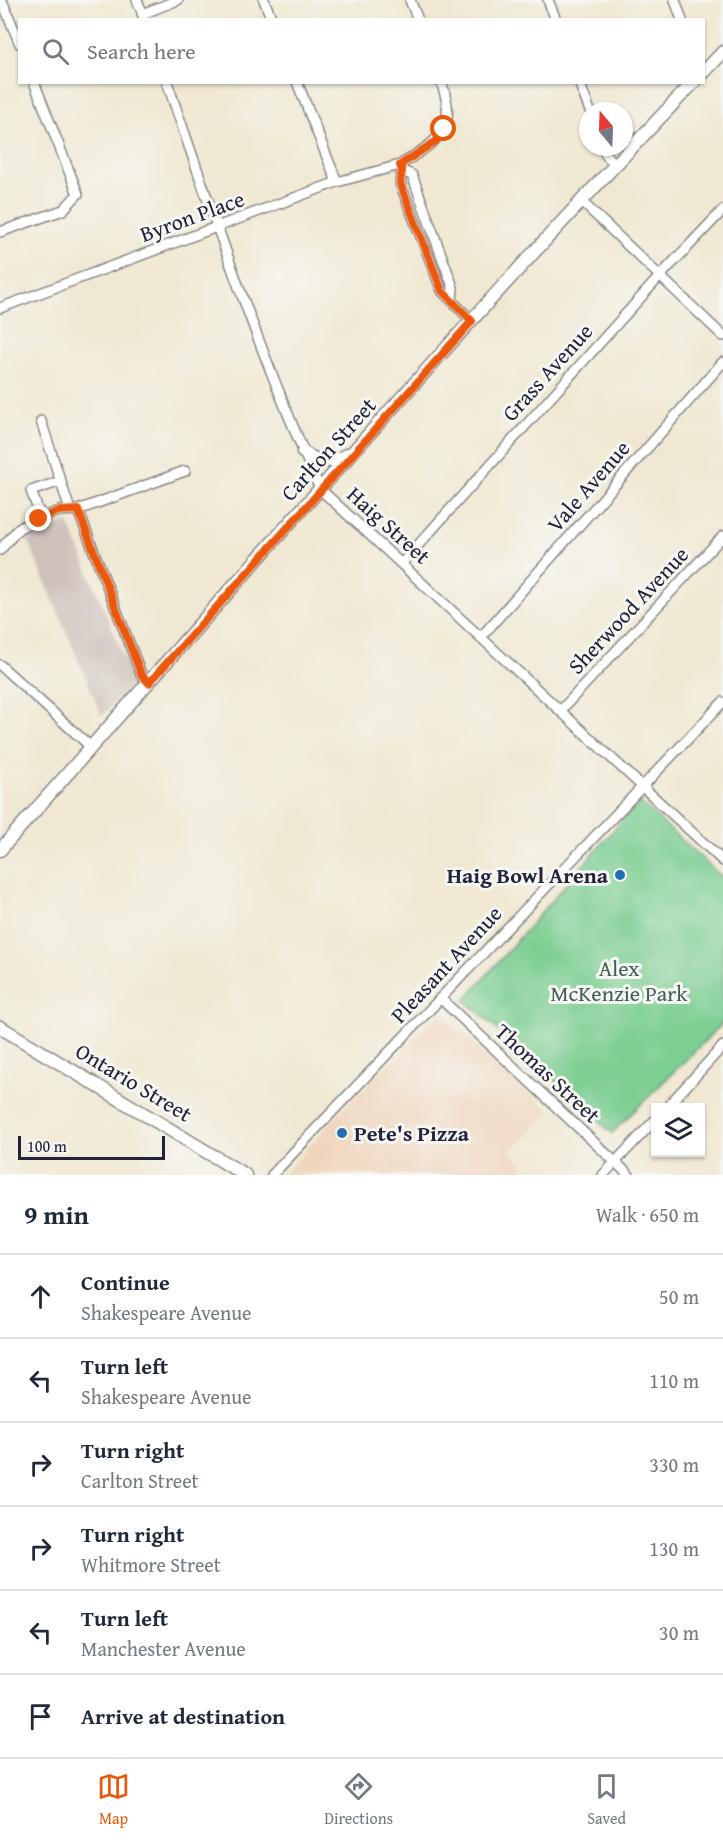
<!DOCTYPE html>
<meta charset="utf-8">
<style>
body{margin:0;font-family:"Gentium Book Plus",serif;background:#f6f6f7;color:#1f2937}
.controls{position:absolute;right:18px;bottom:18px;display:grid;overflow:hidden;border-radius:0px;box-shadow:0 2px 4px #0004}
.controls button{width:54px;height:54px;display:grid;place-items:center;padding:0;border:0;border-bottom:2px solid #e0e1e3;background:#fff;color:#1f2937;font:30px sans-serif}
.compass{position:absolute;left:579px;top:102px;width:54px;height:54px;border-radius:50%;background:#fff;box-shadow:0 2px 4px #0004;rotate:341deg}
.scale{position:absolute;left:18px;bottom:15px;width:147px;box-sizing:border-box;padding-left:6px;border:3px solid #22223b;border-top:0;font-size:16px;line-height:21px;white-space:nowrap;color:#22223b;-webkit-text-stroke:4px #f6f6f2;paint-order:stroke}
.stop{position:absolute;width:18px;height:18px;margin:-14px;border:4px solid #ea580c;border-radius:50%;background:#fff}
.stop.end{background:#ea580c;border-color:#fff;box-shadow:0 2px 6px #0008}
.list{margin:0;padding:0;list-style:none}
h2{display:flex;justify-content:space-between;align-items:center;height:78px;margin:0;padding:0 24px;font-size:26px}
h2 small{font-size:20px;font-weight:400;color:#747a83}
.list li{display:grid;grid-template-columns:39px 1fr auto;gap:18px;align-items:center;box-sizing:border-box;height:84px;padding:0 24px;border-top:2px solid #e0e1e3}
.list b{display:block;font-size:22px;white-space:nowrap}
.list p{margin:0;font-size:20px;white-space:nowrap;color:#747a83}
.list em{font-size:20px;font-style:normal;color:#747a83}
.icon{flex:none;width:33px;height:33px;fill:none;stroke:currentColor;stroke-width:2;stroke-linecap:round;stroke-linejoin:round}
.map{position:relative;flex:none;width:723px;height:1175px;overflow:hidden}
.search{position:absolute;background:#fff;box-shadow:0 2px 4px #0004;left:18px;right:18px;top:18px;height:66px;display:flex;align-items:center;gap:15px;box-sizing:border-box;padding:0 21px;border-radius:0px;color:#747a83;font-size:22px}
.sheet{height:582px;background:#fff}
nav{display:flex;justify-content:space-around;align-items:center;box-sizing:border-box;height:84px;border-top:2px solid #e0e1e3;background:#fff;font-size:16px;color:#747a83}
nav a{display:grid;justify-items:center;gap:3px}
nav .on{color:#ea580c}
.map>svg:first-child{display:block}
</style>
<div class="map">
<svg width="723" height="1175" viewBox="0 0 723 1175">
<rect width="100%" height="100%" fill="#f6f6f2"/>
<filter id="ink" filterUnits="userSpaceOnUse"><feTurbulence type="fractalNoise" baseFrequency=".0167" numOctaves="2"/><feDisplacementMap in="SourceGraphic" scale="12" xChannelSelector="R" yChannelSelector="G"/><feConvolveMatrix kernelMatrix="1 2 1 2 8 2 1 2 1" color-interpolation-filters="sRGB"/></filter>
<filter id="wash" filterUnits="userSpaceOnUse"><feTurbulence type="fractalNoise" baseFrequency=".008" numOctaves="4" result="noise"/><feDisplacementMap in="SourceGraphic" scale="24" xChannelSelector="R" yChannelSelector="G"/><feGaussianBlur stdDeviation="1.35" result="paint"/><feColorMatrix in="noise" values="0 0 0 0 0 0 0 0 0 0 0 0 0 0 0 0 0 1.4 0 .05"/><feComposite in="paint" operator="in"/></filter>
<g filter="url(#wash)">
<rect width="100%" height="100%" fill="#f0e8d2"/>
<polygon fill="#f0d5bc" points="440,1014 551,1112 510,1152 524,1165 515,1175 284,1175 339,1113"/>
<polygon fill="#cec1b9" points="68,522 134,682 102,716 26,536"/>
<polygon fill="#7bce91" stroke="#4e7866" stroke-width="1.5" points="639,801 723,878 723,1023 612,1133 465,1000"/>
</g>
<g filter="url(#ink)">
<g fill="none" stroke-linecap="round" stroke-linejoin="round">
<defs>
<g id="minor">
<polyline points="137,0 144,17"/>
<polyline points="264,0 272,20"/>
<polyline points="410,0 418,20"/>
<polyline points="548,0 556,20"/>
<polyline points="675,0 682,20"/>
<polyline points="3,3 20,44"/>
<polyline points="142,14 178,0"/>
<path d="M167 82C214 219 261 357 320 489L723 861"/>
<polyline points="297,82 337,182"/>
<path d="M441 82C460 131 436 141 400 165L402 171 400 183 442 291 472 321"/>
<polyline points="579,82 590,111"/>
<polyline points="603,147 606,155 615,164"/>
<polyline points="402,171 412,175 453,287 452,300"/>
<polyline points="581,201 723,336"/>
<polyline points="0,232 63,210 78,194 34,82"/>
<polyline points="0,308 337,182 400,165"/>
<polyline points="41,421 70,510"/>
<polyline points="78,510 141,674 149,683"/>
<polyline points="41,518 31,491 61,481"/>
<polyline points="0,550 19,528 39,519 59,511 78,510 185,471"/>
<polyline points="402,563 660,276 723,210"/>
<polyline points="482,636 723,362"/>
<polyline points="0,665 91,747"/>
<polyline points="561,710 723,536"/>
<polyline points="440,998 629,1175"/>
<polyline points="666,1108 723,1046"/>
<polyline points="272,1175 723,702"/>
<polyline points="603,1175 656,1119"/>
</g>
<g id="major">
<polyline points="704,72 723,52"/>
<path d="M303 452C317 463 333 464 348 454"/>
<path d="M0 850C229 592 455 331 694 82"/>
<polyline points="0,1027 245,1175"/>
</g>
</defs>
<use href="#minor" stroke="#898586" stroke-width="12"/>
<use href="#major" stroke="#898586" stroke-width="15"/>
<use href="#minor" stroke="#fff" stroke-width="9"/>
<use href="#major" stroke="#fff" stroke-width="12"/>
</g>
</g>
<g fill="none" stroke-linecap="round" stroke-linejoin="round" filter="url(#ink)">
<polyline stroke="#ea580c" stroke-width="8" points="39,519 59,511 78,510 141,674 149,683 472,321 442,291 400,183 402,171 400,165 436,141 444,129"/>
</g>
<g fill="#1f6fb2" stroke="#f6f6f2" stroke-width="2">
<circle cx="620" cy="875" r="6"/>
<circle cx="342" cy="1133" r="6"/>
</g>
<g text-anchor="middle" stroke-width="6" stroke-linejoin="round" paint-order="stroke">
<g font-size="22" fill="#22223b" stroke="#f6f6f2">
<text transform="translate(192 216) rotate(-20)" y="8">Byron Place</text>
<text transform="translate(547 372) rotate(-48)" y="8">Grass Avenue</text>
<text transform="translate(328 449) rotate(-48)" y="8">Carlton Street</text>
<text transform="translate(588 486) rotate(-49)" y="8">Vale Avenue</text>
<text transform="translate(389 525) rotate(42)" y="8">Haig Street</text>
<text transform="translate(628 610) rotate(-47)" y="8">Sherwood Avenue</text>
<text transform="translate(446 964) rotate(-47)" y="8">Pleasant Avenue</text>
<text transform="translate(548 1073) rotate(43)" y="8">Thomas Street</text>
<text transform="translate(134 1082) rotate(31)" y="8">Ontario Street</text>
</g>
<g font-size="22" font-weight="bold" fill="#22223b" stroke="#f6f6f2" text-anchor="end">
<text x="608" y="883">Haig Bowl Arena</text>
<text x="354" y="1141" text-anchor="start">Pete's Pizza</text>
</g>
<g font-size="22" fill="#415e59" stroke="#f6f6f2">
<text x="619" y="976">Alex<tspan x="619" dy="25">McKenzie Park</tspan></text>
</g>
</g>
</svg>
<div class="controls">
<button><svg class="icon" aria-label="layers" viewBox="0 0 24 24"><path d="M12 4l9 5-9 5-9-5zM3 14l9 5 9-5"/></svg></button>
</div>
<svg class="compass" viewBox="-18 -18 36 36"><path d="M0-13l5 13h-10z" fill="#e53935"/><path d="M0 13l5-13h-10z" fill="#747a83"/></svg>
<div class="scale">100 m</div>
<div class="stop" style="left:444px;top:129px"></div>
<div class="stop end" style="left:39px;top:519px"></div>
<div class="search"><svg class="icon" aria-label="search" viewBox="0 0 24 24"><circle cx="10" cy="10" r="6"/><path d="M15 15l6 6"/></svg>Search here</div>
</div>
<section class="sheet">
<h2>9 min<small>Walk · 650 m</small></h2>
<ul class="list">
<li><svg class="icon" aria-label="ahead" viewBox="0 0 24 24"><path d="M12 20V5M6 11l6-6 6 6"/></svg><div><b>Continue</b><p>Shakespeare Avenue</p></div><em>50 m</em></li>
<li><svg class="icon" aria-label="left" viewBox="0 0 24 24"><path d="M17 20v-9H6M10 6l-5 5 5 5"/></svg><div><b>Turn left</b><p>Shakespeare Avenue</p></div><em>110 m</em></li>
<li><svg class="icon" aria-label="right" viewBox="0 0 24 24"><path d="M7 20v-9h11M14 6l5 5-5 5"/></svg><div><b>Turn right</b><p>Carlton Street</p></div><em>330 m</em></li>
<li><svg class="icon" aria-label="right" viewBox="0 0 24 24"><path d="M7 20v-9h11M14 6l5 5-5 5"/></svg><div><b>Turn right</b><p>Whitmore Street</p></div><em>130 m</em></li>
<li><svg class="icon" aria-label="left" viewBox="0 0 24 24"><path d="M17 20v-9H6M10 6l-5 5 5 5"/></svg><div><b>Turn left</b><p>Manchester Avenue</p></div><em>30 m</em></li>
<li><svg class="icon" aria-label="arrive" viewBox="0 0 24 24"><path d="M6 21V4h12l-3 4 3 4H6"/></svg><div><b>Arrive at destination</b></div></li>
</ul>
</section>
<nav>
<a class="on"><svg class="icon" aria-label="map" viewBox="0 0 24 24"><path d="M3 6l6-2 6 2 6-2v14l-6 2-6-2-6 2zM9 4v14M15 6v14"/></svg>Map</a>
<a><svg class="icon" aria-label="directions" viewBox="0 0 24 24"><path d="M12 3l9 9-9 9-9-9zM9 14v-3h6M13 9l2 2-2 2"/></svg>Directions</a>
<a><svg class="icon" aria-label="saved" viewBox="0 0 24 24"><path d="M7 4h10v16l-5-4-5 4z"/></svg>Saved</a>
</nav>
